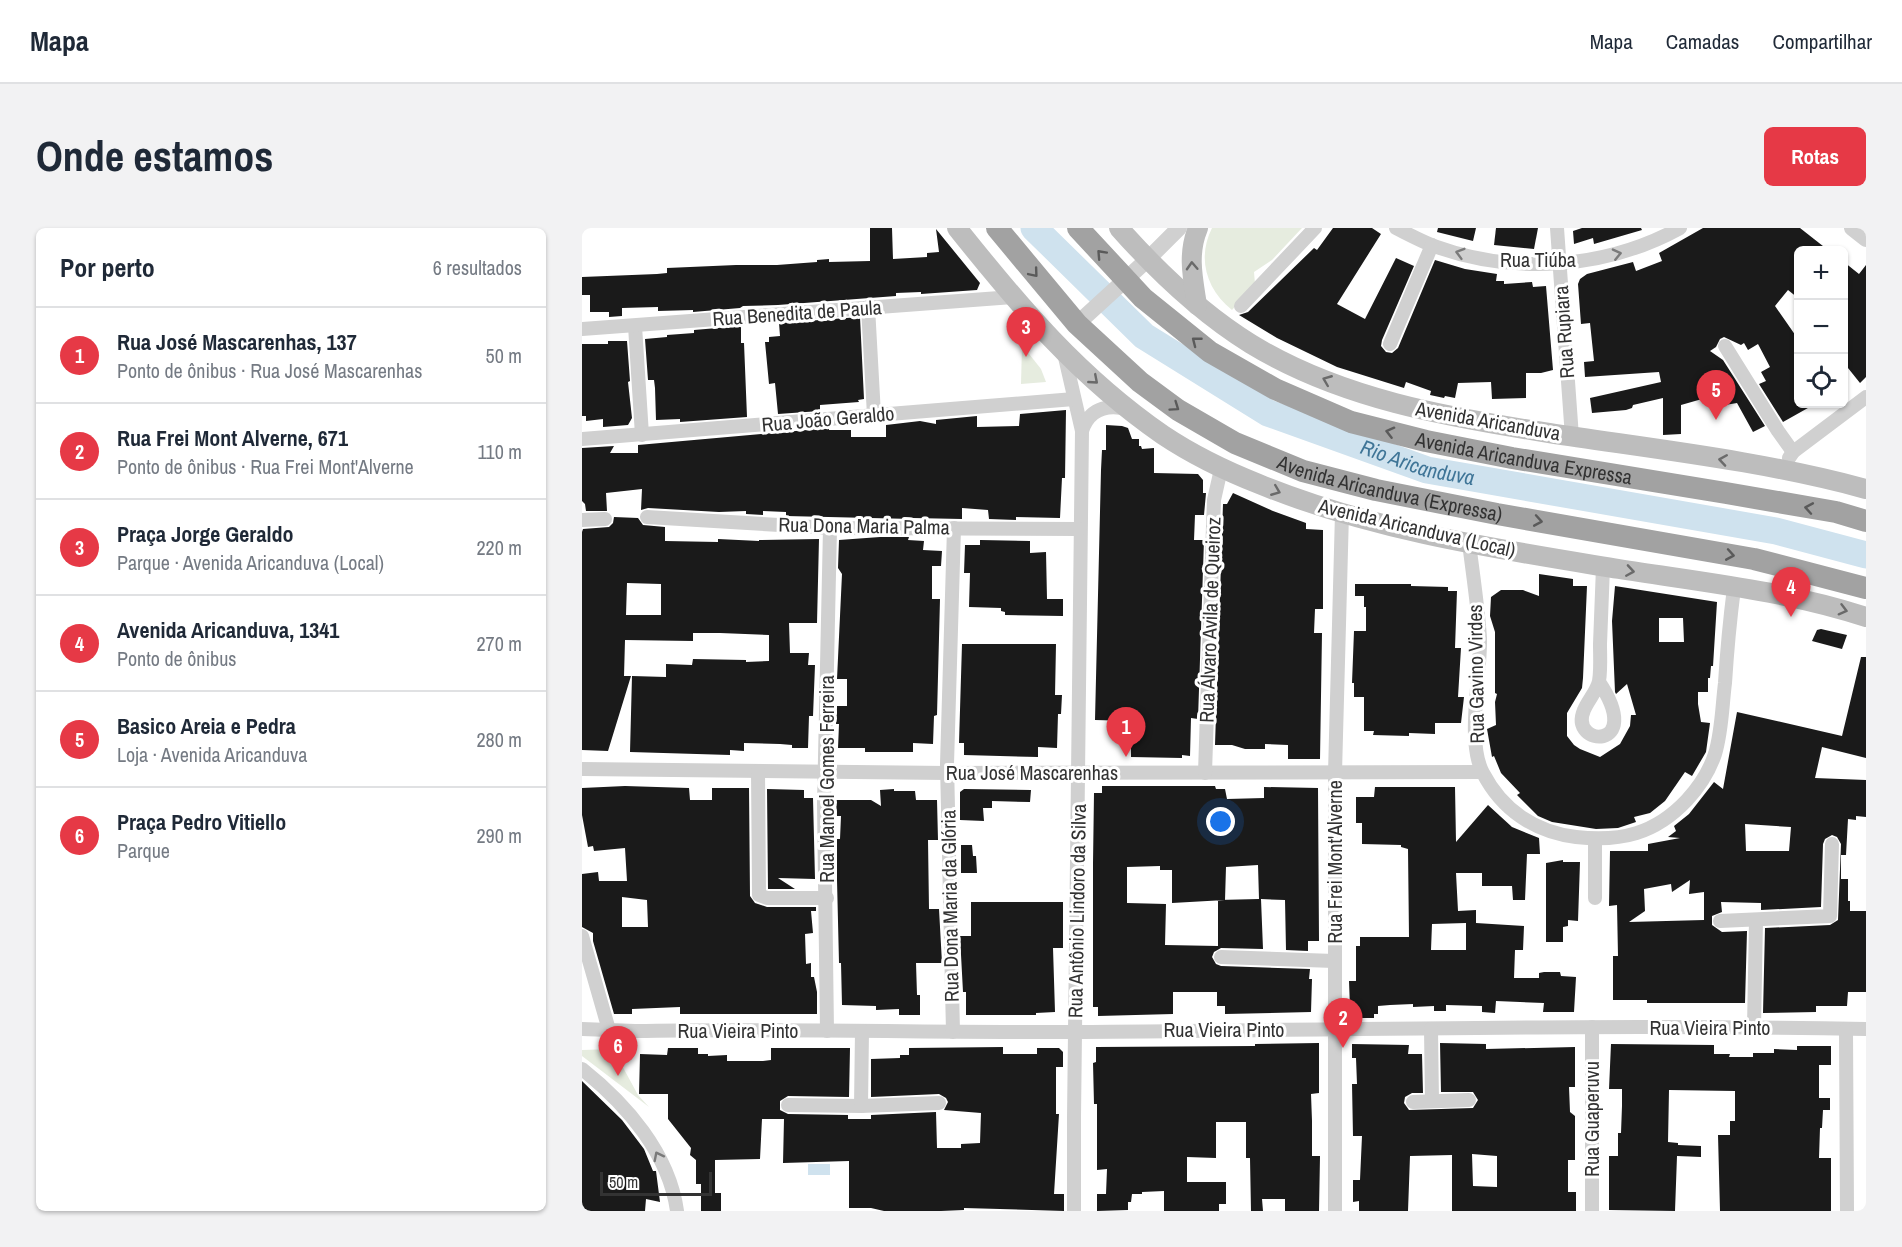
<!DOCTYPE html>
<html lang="pt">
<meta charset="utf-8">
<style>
body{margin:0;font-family:"Archivo Narrow",sans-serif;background:#f2f2f3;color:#1f2937}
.controls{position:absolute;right:18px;top:18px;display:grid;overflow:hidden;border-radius:9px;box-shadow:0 2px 4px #0004}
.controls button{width:54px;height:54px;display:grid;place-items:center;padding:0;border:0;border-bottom:2px solid #e0e1e3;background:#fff;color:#1f2937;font:30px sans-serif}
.scale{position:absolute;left:18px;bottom:15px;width:112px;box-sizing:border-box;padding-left:6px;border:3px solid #333;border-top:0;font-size:16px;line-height:21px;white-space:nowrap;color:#333;-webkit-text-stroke:4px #fff;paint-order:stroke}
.you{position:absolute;left:639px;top:594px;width:21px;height:21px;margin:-15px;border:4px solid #fff;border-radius:50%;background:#1a73e8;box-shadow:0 0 0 9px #1a73e833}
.badge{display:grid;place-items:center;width:39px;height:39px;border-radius:50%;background:#e63946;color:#fff;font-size:20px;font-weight:700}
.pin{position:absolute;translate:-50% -50px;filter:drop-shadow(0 2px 3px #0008)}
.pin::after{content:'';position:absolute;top:32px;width:21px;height:18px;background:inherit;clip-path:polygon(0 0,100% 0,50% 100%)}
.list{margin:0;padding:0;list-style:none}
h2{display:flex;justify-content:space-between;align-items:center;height:78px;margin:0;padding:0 24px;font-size:26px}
h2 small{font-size:20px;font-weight:400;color:#747a83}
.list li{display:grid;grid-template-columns:39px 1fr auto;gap:18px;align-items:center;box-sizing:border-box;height:96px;padding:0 24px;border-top:2px solid #e0e1e3}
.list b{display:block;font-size:22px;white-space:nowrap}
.list p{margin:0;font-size:20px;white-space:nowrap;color:#747a83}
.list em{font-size:20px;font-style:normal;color:#747a83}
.icon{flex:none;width:33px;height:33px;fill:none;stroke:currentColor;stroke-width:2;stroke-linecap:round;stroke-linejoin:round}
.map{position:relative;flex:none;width:1284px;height:983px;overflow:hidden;border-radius:9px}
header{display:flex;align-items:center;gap:36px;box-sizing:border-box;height:84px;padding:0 30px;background:#fff;border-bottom:2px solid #e0e1e3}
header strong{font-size:28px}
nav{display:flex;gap:33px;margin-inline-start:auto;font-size:21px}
.intro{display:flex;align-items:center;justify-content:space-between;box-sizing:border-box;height:144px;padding:0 36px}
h1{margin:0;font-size:42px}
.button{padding:15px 27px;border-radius:9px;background:#e63946;color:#fff;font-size:21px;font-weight:700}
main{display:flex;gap:36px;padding:0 36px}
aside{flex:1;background:#fff;border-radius:9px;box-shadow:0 2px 4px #0004}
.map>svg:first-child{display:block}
</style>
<header>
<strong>Mapa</strong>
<nav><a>Mapa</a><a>Camadas</a><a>Compartilhar</a></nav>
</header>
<div class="intro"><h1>Onde estamos</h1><a class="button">Rotas</a></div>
<main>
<aside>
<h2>Por perto<small>6 resultados</small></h2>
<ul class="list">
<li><span class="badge">1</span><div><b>Rua José Mascarenhas, 137</b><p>Ponto de ônibus · Rua José Mascarenhas</p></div><em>50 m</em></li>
<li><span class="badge">2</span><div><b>Rua Frei Mont Alverne, 671</b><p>Ponto de ônibus · Rua Frei Mont'Alverne</p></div><em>110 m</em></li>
<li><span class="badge">3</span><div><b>Praça Jorge Geraldo</b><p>Parque · Avenida Aricanduva (Local)</p></div><em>220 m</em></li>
<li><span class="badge">4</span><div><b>Avenida Aricanduva, 1341</b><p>Ponto de ônibus</p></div><em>270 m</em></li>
<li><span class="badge">5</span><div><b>Basico Areia e Pedra</b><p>Loja · Avenida Aricanduva</p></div><em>280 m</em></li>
<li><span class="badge">6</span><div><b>Praça Pedro Vitiello</b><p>Parque</p></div><em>290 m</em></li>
</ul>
</aside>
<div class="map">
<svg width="1284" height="983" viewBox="0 0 1284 983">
<rect width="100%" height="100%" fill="#fff"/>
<g fill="#e6ecdf">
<path d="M630 0H720L690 32 672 44 673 56 650 82C624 61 615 30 630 0Z"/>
<polygon points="440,117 459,141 464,154 439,156"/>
<polygon points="31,821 56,867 67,879 0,828 0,822"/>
</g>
<rect fill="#cfe2ee" x="226" y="936" width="22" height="11"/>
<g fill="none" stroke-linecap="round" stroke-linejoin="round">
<path stroke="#cfe2ee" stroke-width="27" id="s1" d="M452 0 562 108 686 185 845 242 1194 303 1284 327"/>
</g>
<g fill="#1a1a1a" fill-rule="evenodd">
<polygon points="288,0 310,0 311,31 345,29 345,25 357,24 354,1 398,55 395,62 339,66 339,64 314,65 314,68 196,77 161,78 158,80 111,84 111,82 76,83 76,79 40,80 40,88 27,89 27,84 8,84 8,67 0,67 0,49 75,46 85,45 85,40 154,37 195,37 235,34 235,32 247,31 247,34 288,33"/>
<polygon points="751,0 790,0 799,6 755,76 783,91 814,30 832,38 800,112 799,118 804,124 810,125 816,120 853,32 883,41 915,46 914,53 922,53 922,56 950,54 951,59 964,58 971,142 959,145 944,145 944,170 910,171 909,154 876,155 873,170 863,168 862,170 848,167 849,163 824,154 822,160 755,139 695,110 657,87 666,84 732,20 735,22"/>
<polygon points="856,0 894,0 891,13 855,4"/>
<polygon points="914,0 956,0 952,21 912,17"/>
<polygon points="1000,0 1059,0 1060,2 1012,16 1011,10 992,16 991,3"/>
<polygon points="1121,0 1218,0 1246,22 1216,22 1216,70 1206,62 1193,78 1216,111 1216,176 1233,176 1201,194 1177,156 1184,153 1179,144 1188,139 1176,116 1166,122 1162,115 1159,117 1142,109 1138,111 1134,119 1128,123 1141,132 1183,198 1171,204 1155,175 1137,178 1134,167 1099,177 1099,206 1081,207 1081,170 1051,177 1050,180 1044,182 1010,185 1008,170 1079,154 1077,144 1003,149 1002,134 1012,133 1008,95 999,96 996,56 998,51 1005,46 1051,34 1054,43 1080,33 1077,25"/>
<polygon points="1262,34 1277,46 1284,37 1284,149 1278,155 1262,135"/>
<polygon points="278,89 282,171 276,172 277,174 238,177 238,183 196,186 193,155 187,156 183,114 187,114 187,109 198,108 197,95"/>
<polygon points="159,98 159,115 162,115 165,189 98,194 98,191 74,192 73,160 72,152 66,152 63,111 85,109 85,107 112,105 112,102"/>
<polygon points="26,113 45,113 48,153 46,154 50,190 46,197 21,199 21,191 4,193 4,188 0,188 0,116 26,116"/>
<polygon points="484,182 483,250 480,250 478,290 434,289 434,292 407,291 406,282 380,280 380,291 331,290 331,291 204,288 204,284 181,283 181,287 164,286 164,283 137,284 66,280 59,282 60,261 24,265 25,283 4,283 3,276 0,273 0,220 32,218 28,225 56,225 56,217 247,200 247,202 269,202 269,209 304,209 304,197 338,193 354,196 354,192 395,188 395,199 437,198 438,186"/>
<polygon points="524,197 540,198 546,200 550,211 557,211 557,218 559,218 560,221 572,220 572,245 616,246 621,252 621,265 624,265 622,287 613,287 612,312 622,312 616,491 609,490 608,528 600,527 600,530 549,529 549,493 513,492 519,242 520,222 524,222"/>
<polygon points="651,265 691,283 724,295 724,301 741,302 741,381 733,381 732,405 740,405 738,531 706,531 706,517 683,516 683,521 663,521 650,517 633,517 641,276 645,276"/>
<path d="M32 289 56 290 61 297 83 299V313L136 314V311L177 313V312L237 311 235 395H207L208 425H227L226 437H233L231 488H227L226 520H210V517L198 516 162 515V523L148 522V527L48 524 50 448 84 449V436L110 437 111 431 164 432V434L187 433V407L138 405H111V413L43 412 42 448H49L26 523 0 522V304L1 301 27 299 31 295ZM45 355 79 356V387H44Z"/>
<polygon points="298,309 327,309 326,312 342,313 341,322 360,323 359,338 350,338 350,371 358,371 355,487 352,488 351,516 331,515 331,524 283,524 283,520 256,520 257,496 254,496 255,478 265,478 265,451 255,451 260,346 256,340 257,312"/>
<polygon points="398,312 448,313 448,325 464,324 465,371 481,371 481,388 423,387 423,384 419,383 419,380 387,379 388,345 382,345 383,317 398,317"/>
<path d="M957 346 991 351V358H1005L1001 450 1000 460 985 485V508L992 517 998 521 1018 529 1038 516 1048 498 1049 487H1054L1045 456 1034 466 1033 464 1030 393 1033 358 1135 374 1131 438H1129L1128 450H1126V464H1116V476L1119 494 1128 495 1124 524 1110 548 1103 544 1083 573 1068 585 1052 589 1054 594 1036 600 1014 601 970 594 956 588 935 567 938 565 919 545 912 528 910 529 905 501 914 497 913 474 915 466 913 465V404L908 388 909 369 919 362H941L957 368ZM1077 390H1101L1102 414H1077Z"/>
<polygon points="773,356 829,356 829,358 866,359 866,363 875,363 873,420 879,420 876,469 882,469 879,495 853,495 853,506 827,505 827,508 791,507 792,503 782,503 782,469 772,469 772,455 770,455 772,403 784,403 784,379 782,379 782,368 773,368"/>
<polygon points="1239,401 1265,407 1260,421 1230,413 1235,402"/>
<polygon points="380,416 474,416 473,467 480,467 479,486 476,486 475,520 456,519 456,529 382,527 382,515 377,515"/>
<path d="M1279 429H1284V530L1240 519 1233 550 1284 552V589L1274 588V592L1266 591 1264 627H1259V651H1266V673H1268V683H1284V764H1266L1265 778H1234V784L1181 785 1183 700 1248 697 1256 692 1259 616 1255 609 1250 607 1243 611 1241 616 1239 679 1179 682V675L1139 674 1140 684 1130 688V697L1140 704 1165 703 1163 775H1065V772H1031V728H1036L1035 677 1027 678 1028 623H1066V616L1098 610 1086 609 1094 603 1092 598 1107 586 1132 554 1141 561 1155 484 1260 508ZM1163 596 1209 599 1207 623H1164ZM1108 652 1107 666 1122 664V692L1047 694 1063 683 1062 661 1089 656 1090 664Z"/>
<path d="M43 558 107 560 108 572H130V560H167L168 668 173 675 185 679H234V683H229L231 705 223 706 224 736 229 735V749H232L235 764V786H98V779L50 781V786H32L11 713V705L0 699V646L16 644 17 653H45L43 620 12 623 11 618 6 619 0 587V560ZM40 669 65 672 66 699H40Z"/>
<path d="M520 558H633L634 561H643L645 571 682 570V559L736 560 737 713H726V723L704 722 703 672 679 671 681 721 639 720 632 724 630 729 634 736 639 738 728 741 727 751H730L729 784 643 786V778H635V764H591V786L516 788V779H511V635L512 565H520ZM676 637 677 671 636 672V718L583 717 584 676 545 675V639L578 638V642H590V675L643 672 644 639Z"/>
<path d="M793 559H873L874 614 906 577 930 599 957 610 958 626H945L943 672H931L930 658H900V645H874L876 683 894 682V695L942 698 941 722H933L932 750H957V745L962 744H978L979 748 994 749 992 784H961L962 775 914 773 913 785 900 784V778L864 777V783H852V778L831 779V776L808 777 796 778V786H792V790H774V780H768L767 753H774V718H778V709H827L826 621 819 619V617L780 616V595H774V569H792ZM884 695V722H849L850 696Z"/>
<polygon points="185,561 222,562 222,570 231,570 233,651 196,650 213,661 186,661"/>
<polygon points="312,561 312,563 333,563 334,572 355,572 356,612 346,612 347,681 357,681 360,735 334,735 335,767 338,767 338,787 317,787 317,781 294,782 294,778 260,777 259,735 257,735 255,652 255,611 258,611 259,588 255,588 254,572 289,572 299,578 298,562"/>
<polygon points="382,561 449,562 448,574 410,573 410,580 401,580 402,593 378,592 378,564"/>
<polygon points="379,617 390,617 391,628 394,628 395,645 379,645"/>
<polygon points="981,632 981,634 998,634 996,693 986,692 986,698 981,699 981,714 964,714 964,635"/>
<polygon points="389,674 481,674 481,720 471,720 473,784 454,785 454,787 384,787 384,764 381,764 378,708 389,708"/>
<polygon points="737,815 737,865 729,866 730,893 730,928 738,928 737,983 703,983 703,971 680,971 681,983 669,983 668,930 664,930 664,894 634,894 634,930 605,929 605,954 644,954 644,976 637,976 637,983 582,983 582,963 560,964 560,966 550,966 549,974 546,974 546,982 515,983 515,966 524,966 525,941 515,942 515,876 512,876 511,835 514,834 514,819 673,818 673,816"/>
<path d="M858 815 904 816V821L993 819V859H987L988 884 993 888V932H986V964H994V983H870V927L828 928 826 983H777V973L771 974V952H778L780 908H771L770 856H775L774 830H770V816L827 817 826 826H840L841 865H830L823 869 822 875 827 882 891 880 896 872 891 864H859ZM890 926 915 928V959L891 958Z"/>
<polygon points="1029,816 1132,817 1132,826 1148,826 1147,829 1171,829 1171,825 1192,825 1192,821 1215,822 1215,818 1249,818 1249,837 1237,837 1237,870 1248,870 1248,882 1241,882 1240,900 1238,900 1237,930 1249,930 1249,983 1138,983 1136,907 1148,907 1148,893 1153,893 1153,863 1087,862 1086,914 1096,915 1096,917 1119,918 1119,929 1095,928 1093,983 1027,982 1027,928 1036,928 1036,905 1039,905 1040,878 1040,861 1027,861"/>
<polygon points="421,819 421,826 455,826 455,820 477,820 481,824 481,839 474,839 474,886 477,886 472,966 482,966 482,983 382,980 382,982 359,983 302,983 289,980 267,980 267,933 201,935 202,891 180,891 178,931 133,932 133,965 139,965 139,983 119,983 119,956 114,956 114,932 108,927 109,920 86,891 86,866 57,866 58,826 85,827 86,820 116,820 116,826 126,826 126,828 145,827 145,833 181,833 189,832 189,820 268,820 267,869 206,868 198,873 198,882 206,886 266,887 266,891 289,891 289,887 354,884 355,920 379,920 379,916 398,915 399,885 362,882 366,874 364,870 357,866 289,869 289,831 318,830 318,827 327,827 327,820"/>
<polygon points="0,853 40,892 62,921 71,943 74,943 78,974 64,971 63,983 0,983"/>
</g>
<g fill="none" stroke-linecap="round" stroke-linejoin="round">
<g stroke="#d0d0d0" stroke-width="14">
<path d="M814 0C826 6 839 13 852 18 932 47 1023 41 1098 0"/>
<polyline points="975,0 990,209"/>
<polyline points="659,78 733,0"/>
<polyline points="286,79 292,187"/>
<polyline points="53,98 60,207"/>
<polyline points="0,101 431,69"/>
<polyline points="808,116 850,17"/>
<polyline points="1143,118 1196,203 1211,224"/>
<polyline points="482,125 500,203 492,890 492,983"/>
<path d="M500 203C507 181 524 176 545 181"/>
<polyline points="0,211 492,171"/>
<polyline points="1207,230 1211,224 1284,169"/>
<polyline points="65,289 248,300 498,301"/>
<polyline points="0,292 23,291"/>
<path d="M887 315C891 347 896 379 898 410 899 447 884 514 901 545 920 582 953 604 994 609 1039 614 1073 606 1105 572 1117 559 1127 544 1133 526 1140 503 1140 479 1143 455 1145 423 1148 391 1152 360"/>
<path d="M1017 454C1064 524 986 519 1002 482 1006 472 1015 463 1017 453 1019 442 1018 428 1018 416 1019 391 1020 365 1021 339"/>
<polyline points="0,541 365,545 900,544"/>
<polyline points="176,543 177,667 185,670 245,670"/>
<polyline points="623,545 631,298 632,272 639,241"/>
<polyline points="1013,611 1013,670"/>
<polyline points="1138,693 1248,688 1250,616"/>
<polyline points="0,708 27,802"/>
<polyline points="639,729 752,733"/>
<polyline points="1172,800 1174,692"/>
<path d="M0 801 53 803C199 800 346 805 492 804 756 802 1020 796 1284 801"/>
<polyline points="849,801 850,873"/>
<polyline points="1264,801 1265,983"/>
<polyline points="245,803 242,575 248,300"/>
<polyline points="371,804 365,536 372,300"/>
<path d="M0 841C44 876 87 925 95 983"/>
<polyline points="831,874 887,872"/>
<polyline points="206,877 279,878 357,875"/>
<polyline points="279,878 280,803"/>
<polyline points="753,983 753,545 760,285"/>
<polyline points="1010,983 1010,799"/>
</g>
<g stroke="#d0d0d0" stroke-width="16">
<polyline points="1270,0 1284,11"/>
<polyline points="495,96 565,32 597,0"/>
</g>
<g stroke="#bdbdbd" stroke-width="20">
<path d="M375 0C438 79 497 149 581 207 611 227 644 243 677 256 792 303 915 321 1037 341 1119 354 1205 363 1284 389"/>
<path d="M537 0C576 44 619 85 669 116 759 171 865 189 967 205 1072 221 1182 233 1284 261"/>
<path d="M615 77C611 51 605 26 616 0"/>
</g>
<g stroke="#a2a2a2" stroke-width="22">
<path id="s2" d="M415 0 495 96 558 154 596 182 653 215 721 243 794 262 915 286 1172 331 1284 360"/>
<path id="s3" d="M496 0 561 70 628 124 693 161 769 194 844 213 930 230 1144 265 1254 284 1284 293"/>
</g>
</g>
<defs><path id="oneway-chevron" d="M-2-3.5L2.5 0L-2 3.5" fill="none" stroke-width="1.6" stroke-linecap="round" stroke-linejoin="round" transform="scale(1.5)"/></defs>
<g stroke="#7a7a7a">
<use href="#oneway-chevron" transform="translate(878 25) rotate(-164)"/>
<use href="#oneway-chevron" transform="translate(1035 26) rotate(-13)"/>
<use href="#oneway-chevron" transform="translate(76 928) rotate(-117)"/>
</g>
<g stroke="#5a5a5a">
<use href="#oneway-chevron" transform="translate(519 26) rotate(-133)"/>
<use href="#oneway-chevron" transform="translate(452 45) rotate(50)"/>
<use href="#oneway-chevron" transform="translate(614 113) rotate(-142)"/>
<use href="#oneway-chevron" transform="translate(593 179) rotate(35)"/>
<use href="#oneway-chevron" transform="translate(808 204) rotate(-166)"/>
<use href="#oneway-chevron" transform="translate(1227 280) rotate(-170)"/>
<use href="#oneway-chevron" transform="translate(956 293) rotate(10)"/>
<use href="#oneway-chevron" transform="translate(1148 327) rotate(10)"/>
</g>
<g stroke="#6a6a6a">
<use href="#oneway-chevron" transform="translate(610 38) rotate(-93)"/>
<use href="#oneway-chevron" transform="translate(512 152) rotate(41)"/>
<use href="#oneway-chevron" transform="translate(745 152) rotate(-158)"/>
<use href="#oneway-chevron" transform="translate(1141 232) rotate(-171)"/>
<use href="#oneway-chevron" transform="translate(694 263) rotate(22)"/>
<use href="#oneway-chevron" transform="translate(1048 343) rotate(9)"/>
<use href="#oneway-chevron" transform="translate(1261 382) rotate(15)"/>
</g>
<g text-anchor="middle" stroke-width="6" stroke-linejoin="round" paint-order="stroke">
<g font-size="20" fill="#333" stroke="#fff">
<text x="956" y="39">Rua Tiúba</text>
<text transform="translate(215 85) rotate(-4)" y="7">Rua Benedita de Paula</text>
<text transform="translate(982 104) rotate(-94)" y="7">Rua Rupiara</text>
<text transform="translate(246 191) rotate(-5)" y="7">Rua João Geraldo</text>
<text transform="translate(906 193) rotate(10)" y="7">Avenida Aricanduva</text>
<text dy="7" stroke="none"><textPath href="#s3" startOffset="516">Avenida Aricanduva Expressa</textPath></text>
<text dy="7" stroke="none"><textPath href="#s2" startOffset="486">Avenida Aricanduva (Expressa)</textPath></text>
<text transform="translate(282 298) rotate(1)" y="7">Rua Dona Maria Palma</text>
<text transform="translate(835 300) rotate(13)" y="7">Avenida Aricanduva (Local)</text>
<text transform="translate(628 392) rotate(-88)" y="7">Rua Álvaro Avila de Queiroz</text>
<text transform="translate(894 446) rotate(-91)" y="7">Rua Gavino Virdes</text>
<text x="450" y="552">Rua José Mascarenhas</text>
<text transform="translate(245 551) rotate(-90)" y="7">Rua Manoel Gomes Ferreira</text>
<text transform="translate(753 634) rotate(-90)" y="7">Rua Frei Mont'Alverne</text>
<text transform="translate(368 678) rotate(-91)" y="7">Rua Dona Maria da Glória</text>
<text transform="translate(495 683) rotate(-89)" y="7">Rua Antônio Lindoro da Silva</text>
<text x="1128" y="807">Rua Vieira Pinto</text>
<text x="642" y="809">Rua Vieira Pinto</text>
<text x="156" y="810">Rua Vieira Pinto</text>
<text transform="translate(1010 891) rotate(-90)" y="7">Rua Guaperuvu</text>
</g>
<g font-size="21" font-style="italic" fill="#3f7597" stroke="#fff">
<text dy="7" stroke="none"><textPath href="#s1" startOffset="458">Rio Aricanduva</textPath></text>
</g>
</g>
</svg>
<div class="controls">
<button>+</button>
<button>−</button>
<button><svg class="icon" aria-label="locate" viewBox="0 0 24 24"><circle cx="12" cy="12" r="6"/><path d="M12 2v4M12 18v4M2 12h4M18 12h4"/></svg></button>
</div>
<div class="scale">50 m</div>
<div class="you"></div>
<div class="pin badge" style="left:544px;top:529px">1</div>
<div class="pin badge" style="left:761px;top:820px">2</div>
<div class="pin badge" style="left:444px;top:129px">3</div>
<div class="pin badge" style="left:1209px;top:389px">4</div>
<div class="pin badge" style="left:1134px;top:192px">5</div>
<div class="pin badge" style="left:36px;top:848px">6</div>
</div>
</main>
